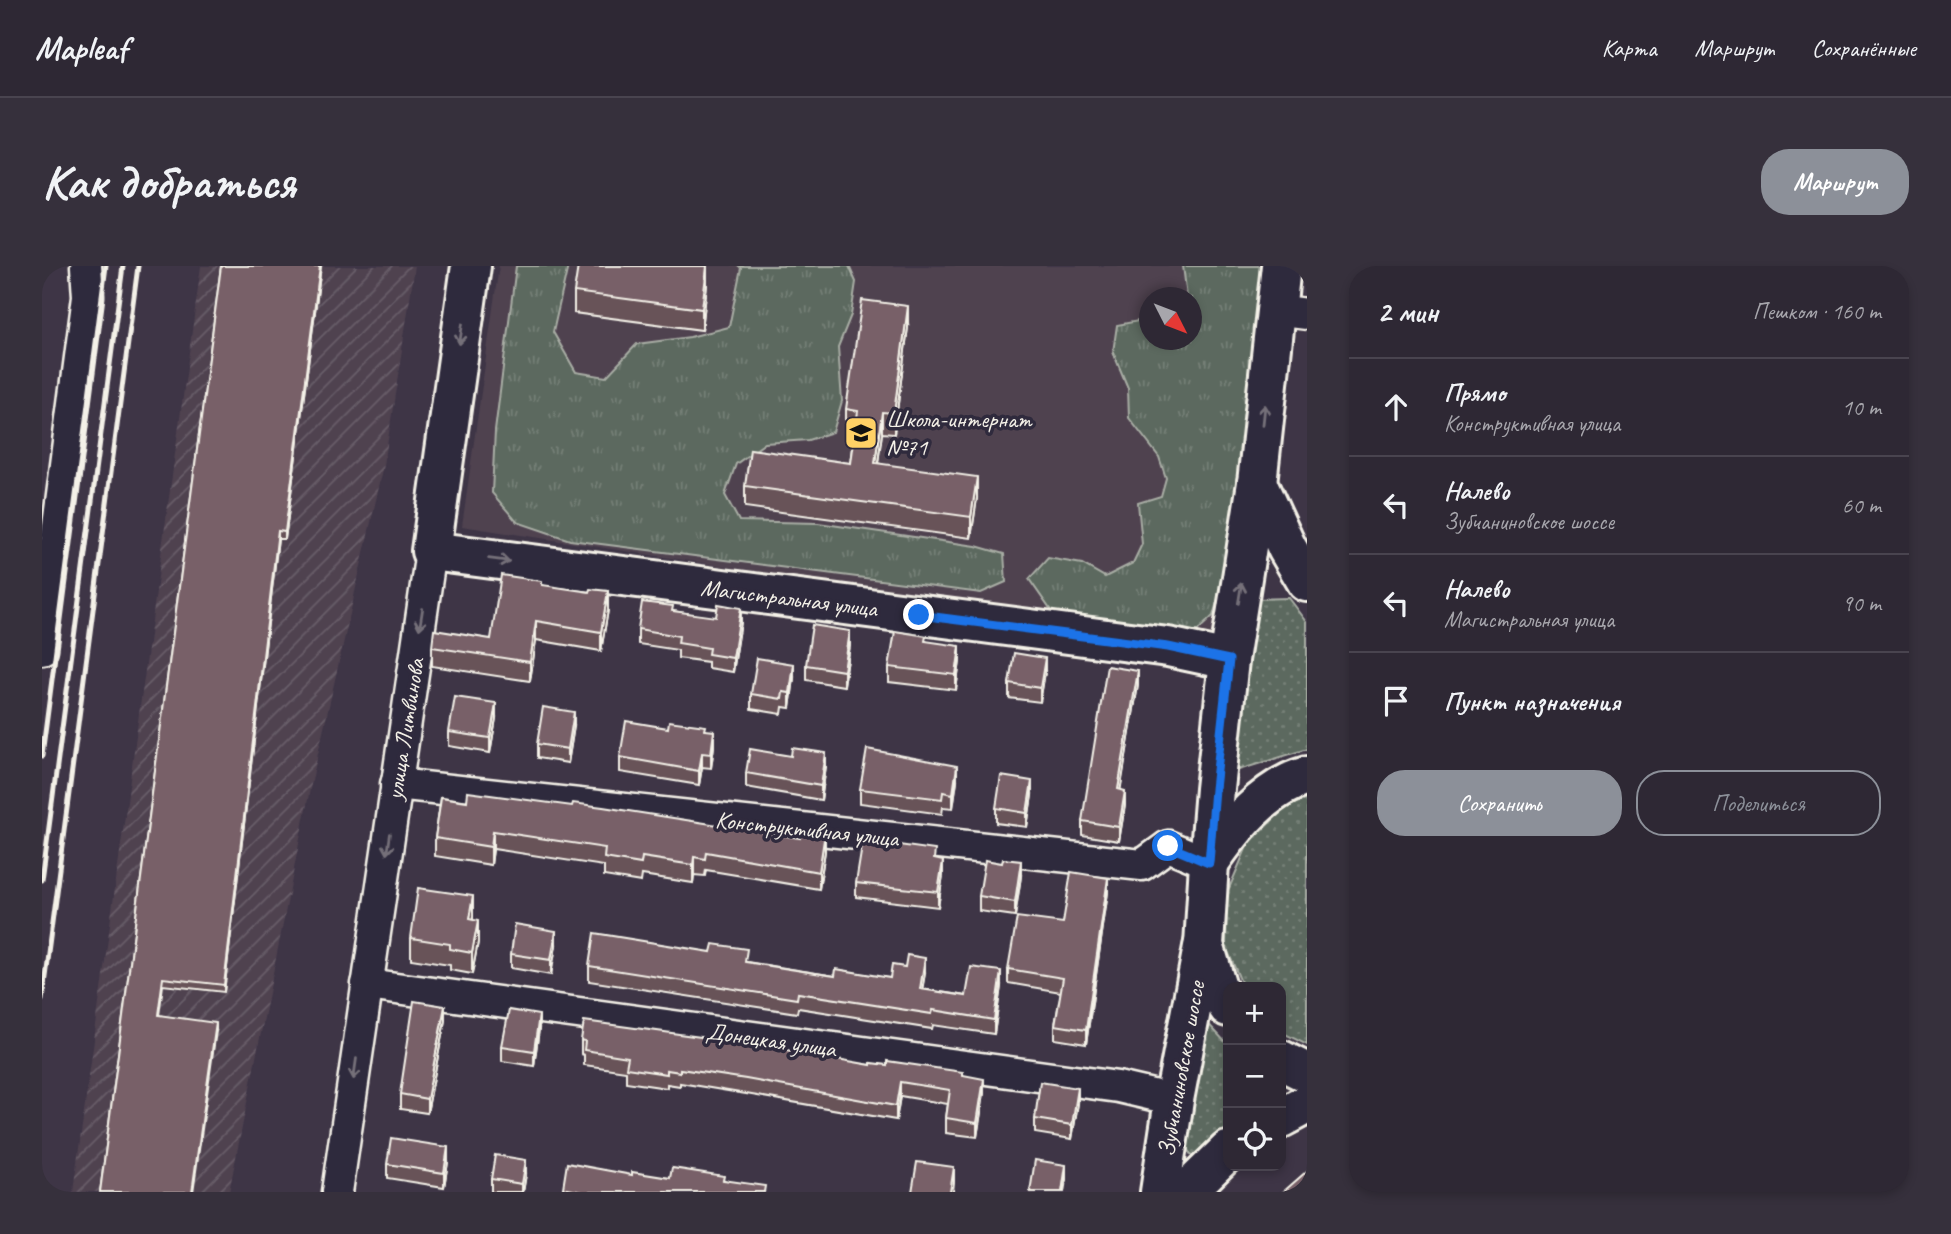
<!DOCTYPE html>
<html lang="ru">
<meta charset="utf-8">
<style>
body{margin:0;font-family:Caveat,sans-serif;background:#36303c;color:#f1f3f6}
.controls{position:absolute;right:21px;bottom:21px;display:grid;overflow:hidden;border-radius:14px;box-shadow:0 4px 10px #0003}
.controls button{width:63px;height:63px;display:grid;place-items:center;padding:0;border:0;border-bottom:2px solid #49444f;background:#2e2834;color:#f1f3f6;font:35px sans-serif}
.compass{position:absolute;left:1097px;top:21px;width:63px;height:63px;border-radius:50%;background:#2e2834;box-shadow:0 4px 10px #0003;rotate:132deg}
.stop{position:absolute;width:21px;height:21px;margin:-16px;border:5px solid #1a73e8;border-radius:50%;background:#fff}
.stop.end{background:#1a73e8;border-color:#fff;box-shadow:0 2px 7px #0008}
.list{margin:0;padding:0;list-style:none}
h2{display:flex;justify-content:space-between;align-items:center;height:91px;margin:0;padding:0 28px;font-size:30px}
h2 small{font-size:23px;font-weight:400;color:#a7a6ac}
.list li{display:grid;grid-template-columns:46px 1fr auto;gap:21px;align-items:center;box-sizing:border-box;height:98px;padding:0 28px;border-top:2px solid #49444f}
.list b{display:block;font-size:26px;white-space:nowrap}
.list p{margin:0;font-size:23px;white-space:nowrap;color:#a7a6ac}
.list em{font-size:23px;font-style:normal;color:#a7a6ac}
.actions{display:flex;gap:14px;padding:21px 28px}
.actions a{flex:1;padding:16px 0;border:2px solid #8c9099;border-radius:28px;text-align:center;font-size:24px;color:#8c9099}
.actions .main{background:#8c9099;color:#fff}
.icon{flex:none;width:38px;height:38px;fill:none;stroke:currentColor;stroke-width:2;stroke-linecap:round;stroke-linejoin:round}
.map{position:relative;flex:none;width:1265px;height:926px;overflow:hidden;border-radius:28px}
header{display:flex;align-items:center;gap:42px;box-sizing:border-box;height:98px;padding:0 35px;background:#2e2834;border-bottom:2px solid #49444f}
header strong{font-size:33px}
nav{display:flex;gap:38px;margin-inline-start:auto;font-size:24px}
.intro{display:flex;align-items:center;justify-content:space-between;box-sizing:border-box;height:168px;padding:0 42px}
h1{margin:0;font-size:49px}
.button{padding:18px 32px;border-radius:28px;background:#8c9099;color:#fff;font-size:24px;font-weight:700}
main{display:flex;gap:42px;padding:0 42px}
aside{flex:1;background:#2e2834;border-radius:28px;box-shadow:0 4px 10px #0003}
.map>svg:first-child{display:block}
</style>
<header>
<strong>Mapleaf</strong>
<nav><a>Карта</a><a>Маршрут</a><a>Сохранённые</a></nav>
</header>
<div class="intro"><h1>Как добраться</h1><a class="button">Маршрут</a></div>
<main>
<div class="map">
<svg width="1265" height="926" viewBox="0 0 1265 926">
<defs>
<pattern id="industrial-furrows" width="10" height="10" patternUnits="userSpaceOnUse" patternTransform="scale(1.75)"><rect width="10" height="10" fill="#4f4250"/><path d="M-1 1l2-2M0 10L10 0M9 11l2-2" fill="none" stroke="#695e69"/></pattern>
<pattern id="grass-dots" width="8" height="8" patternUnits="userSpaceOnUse" patternTransform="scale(1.75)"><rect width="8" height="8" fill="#5c695f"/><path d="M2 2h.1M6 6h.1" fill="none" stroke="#747f76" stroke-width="1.8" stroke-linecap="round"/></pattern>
<pattern id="park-tufts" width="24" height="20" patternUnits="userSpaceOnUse" patternTransform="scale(1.75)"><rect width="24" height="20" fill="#5c695f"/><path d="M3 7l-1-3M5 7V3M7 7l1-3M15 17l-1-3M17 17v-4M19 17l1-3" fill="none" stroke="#747f76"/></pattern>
</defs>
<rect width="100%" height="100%" fill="#3e3546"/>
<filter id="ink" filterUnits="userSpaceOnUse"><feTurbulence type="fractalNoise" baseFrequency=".0143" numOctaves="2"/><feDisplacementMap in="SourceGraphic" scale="14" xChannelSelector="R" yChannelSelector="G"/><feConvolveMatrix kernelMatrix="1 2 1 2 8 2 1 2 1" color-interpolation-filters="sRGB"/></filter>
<g filter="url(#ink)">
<path fill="#4f4250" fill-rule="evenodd" d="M457 0H1226L1178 377 420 260ZM1108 32H1150V74H1108Z"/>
<polygon fill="url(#industrial-furrows)" points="159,0 373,0 342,199 268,523 187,926 31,926"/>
<g fill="url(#grass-dots)" stroke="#a8ada4" stroke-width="2">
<polygon points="1247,332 1265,356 1265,483 1190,506 1214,333"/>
<polygon points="1265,533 1265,779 1239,766 1239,721 1201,721 1184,681 1185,627 1206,578 1244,541"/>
<polygon points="1160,751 1186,779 1186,866 1151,892 1142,878"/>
</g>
<g fill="url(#park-tufts)" stroke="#a8ada4" stroke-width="2">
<polygon points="474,0 526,0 511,66 534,106 564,111 595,78 648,71 687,61 699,2 697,0 807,0 814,16 809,49 796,81 800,135 791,166 766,174 723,177 694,198 683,229 697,255 776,257 934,280 962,288 964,316 939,327 528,274 475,256 450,227 453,165"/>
<polygon points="1141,0 1224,0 1192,248 1181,315 1171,350 1150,370 1084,362 1010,346 987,313 1006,292 1040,298 1063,311 1091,297 1100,278 1096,237 1119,230 1124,212 1117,191 1087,152 1086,122 1071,86 1075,59 1107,53 1108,74 1150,74 1150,32 1145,31"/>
</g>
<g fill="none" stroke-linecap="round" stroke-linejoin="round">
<defs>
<g id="minor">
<polyline points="1233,44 1265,48"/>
<polyline points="0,383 46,30 44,0"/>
<polyline points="354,518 1100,599 1126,580 1167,597"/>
<polyline points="325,718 1076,821 1132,834"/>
<polyline points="295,926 389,285"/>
</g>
<g id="major">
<polyline points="429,0 389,285 1126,381 1187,394"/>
<polyline points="1215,217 1245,282 1265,316"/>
<path d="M1167 597C1191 562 1222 522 1265 510"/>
<polyline points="1186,741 1175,722 1162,679 1167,597 1173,523 1187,394 1215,217 1239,0"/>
<polyline points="1239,794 1265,807"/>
<polyline points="1239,852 1265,838"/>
<polyline points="1118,926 1132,834 1161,681"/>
<polyline points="1144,926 1186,885"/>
</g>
</defs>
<use href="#minor" stroke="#f4f1e8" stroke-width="35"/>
<use href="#major" stroke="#f4f1e8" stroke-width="44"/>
<use href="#minor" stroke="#2f2a3d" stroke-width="30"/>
<use href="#major" stroke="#2f2a3d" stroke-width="38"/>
<g stroke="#f4f1e8" stroke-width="5">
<polyline points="0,490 64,0"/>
<polyline points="0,614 81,0"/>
<polyline points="0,733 96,0"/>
</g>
</g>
<g fill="#675359" stroke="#f4f1e8" stroke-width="2">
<polygon points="179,0 279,0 243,273 236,273 182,726 121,719 117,749 174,765 58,926"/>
<polygon points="665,19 660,64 532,47 532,26"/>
<polygon points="866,61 852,168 840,167 836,197 935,232 929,272 703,241 703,220 809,197 813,166 804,165 804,143"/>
<polygon points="500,319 566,344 559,385 494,374 488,415 390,400 390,381 449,373"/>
<polygon points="631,345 699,356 691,406 666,402 666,396 636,392 636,384 596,378 596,363"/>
<polygon points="884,375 918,395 914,424 847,416 847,401"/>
<polygon points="808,379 802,420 764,414 764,399"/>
<polygon points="1003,406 998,436 967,432 967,417"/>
<polygon points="752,412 748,442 741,441 740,448 709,443 709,428"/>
<polygon points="1096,419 1078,524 1083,539 1077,575 1040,569 1040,555"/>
<polygon points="454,452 448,487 407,480 407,466"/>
<polygon points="532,460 526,497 495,492 495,478"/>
<polygon points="626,462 664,464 672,480 669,502 660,501 657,519 578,506 578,491"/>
<polygon points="784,501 779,534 704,521 704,507"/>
<polygon points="915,514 911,542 901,541 900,548 818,537 818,523"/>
<polygon points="990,529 985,561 954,557 954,542"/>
<polygon points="399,531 783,585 777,623 664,604 663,610 652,609 651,617 600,609 599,616 562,610 562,600 451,583 449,599 393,590 393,572"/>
<polygon points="893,594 901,609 896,641 814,631 814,617"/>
<polygon points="979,610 973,650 937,645 937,630"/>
<polygon points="1066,626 1044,778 1013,773 1013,759 1019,726 966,717 966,703 1021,657"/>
<polygon points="431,651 431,654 436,676 430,708 408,704 408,699 369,693 369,672"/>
<polygon points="514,679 509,709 469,702 469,688"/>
<polygon points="705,696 793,710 848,712 883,707 880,723 924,730 959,720 952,768 891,759 890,763 756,742 755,747 547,715 547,700"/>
<polygon points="403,754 385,847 358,843 358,828"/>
<polygon points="497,763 492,800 460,795 460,780"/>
<polygon points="539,774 829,799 921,809 942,827 935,871 904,867 904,852 906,838 858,830 854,854 704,828 638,817 638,820 625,818 625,822 584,816 584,805 542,799 542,789 539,788"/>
<polygon points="1036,837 1030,873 993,867 993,853"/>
<polygon points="406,896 402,921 345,912 345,898"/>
<polygon points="484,908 481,926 449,926 449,913"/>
<polygon points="590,909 628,912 682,914 723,926 521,926 521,922"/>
</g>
<g fill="#544349" stroke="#f4f1e8" stroke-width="2">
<polygon points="278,0 279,0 243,273 243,266"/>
<polygon points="665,0 665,19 660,64 660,43"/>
<polygon points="866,40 866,61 852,168 852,147"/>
<polygon points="840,146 840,167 833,218 833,197"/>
<polygon points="935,211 935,232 929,272 929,251"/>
<polygon points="236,265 236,273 182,726 182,719"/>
<polygon points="566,325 566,344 559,385 559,366"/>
<polygon points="699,342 699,356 691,406 691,392"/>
<polygon points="494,355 494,374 488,415 488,396"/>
<polygon points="808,365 808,379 802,420 802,405"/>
<polygon points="918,380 918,395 914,424 914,409"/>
<polygon points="1003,392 1003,406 998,436 998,422"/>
<polygon points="752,398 752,412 748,442 748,427"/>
<polygon points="1096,405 1096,419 1076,538 1076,523"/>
<polygon points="454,437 454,452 448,487 448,472"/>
<polygon points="532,446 532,460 526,497 526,483"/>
<polygon points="672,465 672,480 669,502 669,488"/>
<polygon points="660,487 660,501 657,519 657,505"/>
<polygon points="784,487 784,501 779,534 779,520"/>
<polygon points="915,500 915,514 911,542 911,528"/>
<polygon points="990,515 990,529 985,561 985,547"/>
<polygon points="1083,525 1083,539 1077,575 1077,561"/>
<polygon points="451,565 451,583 449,599 449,581"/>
<polygon points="783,567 783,585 777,623 777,606"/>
<polygon points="652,591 652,609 651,617 651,599"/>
<polygon points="901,595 901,609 896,641 896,626"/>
<polygon points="979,595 979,610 973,650 973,636"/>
<polygon points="1066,612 1066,626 1044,778 1044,764"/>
<polygon points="431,630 431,651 427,674 427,653"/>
<polygon points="436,655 436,676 430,708 430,687"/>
<polygon points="514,665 514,679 509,709 509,694"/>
<polygon points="883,692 883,707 878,737 878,723"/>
<polygon points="959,705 959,720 952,768 952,754"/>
<polygon points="403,740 403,754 385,847 385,833"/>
<polygon points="497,749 497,763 492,800 492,785"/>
<polygon points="174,757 174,765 151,926 150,926"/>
<polygon points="942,813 942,827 935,871 935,857"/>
<polygon points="858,816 858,830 854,854 854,840"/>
<polygon points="1036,822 1036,837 1030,873 1030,859"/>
<polygon points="406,881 406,896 402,921 402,907"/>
<polygon points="484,894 484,908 481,926 480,926 480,918"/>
<polygon points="1024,899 1024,914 1022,926 1020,926"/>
<polygon points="912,901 912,916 911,926 908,926"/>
</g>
<g fill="#786068" stroke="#f4f1e8" stroke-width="2">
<polygon points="179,0 278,0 243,266 236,265 182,719 121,712 116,749 174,757 150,926 58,926"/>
<polygon points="536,0 665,0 660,43 532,26"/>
<polygon points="820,34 866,40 852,147 840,146 833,197 935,211 929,251 703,220 708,183 809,197 816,145 804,143"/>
<polygon points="459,309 500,315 500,319 547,326 548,323 566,325 559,366 494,355 488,396 390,381 392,364 449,373"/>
<polygon points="600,336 631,340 630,345 674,351 676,338 699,342 691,392 666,388 667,382 636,377 637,370 596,363"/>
<polygon points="770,359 808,365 802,405 764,399"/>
<polygon points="853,365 884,370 883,375 918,380 914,409 847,401"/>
<polygon points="972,387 1003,392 998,422 967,417"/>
<polygon points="715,392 752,398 748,427 741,426 740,433 709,428"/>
<polygon points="1065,400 1096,405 1076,523 1083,525 1077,561 1040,555"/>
<polygon points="413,431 454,437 448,472 407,466"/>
<polygon points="501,441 532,446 526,483 495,478"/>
<polygon points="584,455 626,462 627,455 664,460 663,464 672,465 669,488 660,487 657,505 578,491"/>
<polygon points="750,482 784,487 779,520 704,507 708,483 749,490"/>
<polygon points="825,483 915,500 911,528 901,526 900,533 818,523"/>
<polygon points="959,510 990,515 985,547 954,542"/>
<polygon points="426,526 530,540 531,537 561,541 758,572 759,564 783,567 777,606 664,586 663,593 652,591 651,599 600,591 599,598 562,592 563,582 451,565 449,581 393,572 399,531 425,535"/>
<polygon points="821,574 893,584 892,593 901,595 896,626 814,617"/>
<polygon points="961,593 979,595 973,636 937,630 943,594 960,597"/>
<polygon points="1029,606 1066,612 1044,764 1013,759 1021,712 966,703 975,651 1021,657"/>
<polygon points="376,622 431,630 427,653 436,655 430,687 408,683 408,678 369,672"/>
<polygon points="473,658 514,665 509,694 469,688"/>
<polygon points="552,667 669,686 671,678 705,683 703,696 793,710 794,703 848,712 850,699 863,701 865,689 883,692 878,723 924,730 929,701 959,705 952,754 891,744 890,748 756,727 755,733 547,700"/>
<polygon points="372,735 403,740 385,833 358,828"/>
<polygon points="467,744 497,749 492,785 460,780"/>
<polygon points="542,755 710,778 829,799 829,797 845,799 845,795 921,806 921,809 942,813 935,857 904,852 908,824 858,816 854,840 704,813 638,803 638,806 625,804 625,808 584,802 586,791 542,784 543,775 539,774"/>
<polygon points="998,816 1036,822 1030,859 993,853"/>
<polygon points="349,872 406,881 402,907 345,898"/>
<polygon points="453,889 484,894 480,918 449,913"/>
<polygon points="993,894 1024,899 1020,926 988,926"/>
<polygon points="875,896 912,901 908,926 870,926"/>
<polygon points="525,897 590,909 590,906 628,912 630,902 682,910 681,914 723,920 722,926 541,926 521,922"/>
<polygon points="1265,905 1265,926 1241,926"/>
</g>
<defs><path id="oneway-shaft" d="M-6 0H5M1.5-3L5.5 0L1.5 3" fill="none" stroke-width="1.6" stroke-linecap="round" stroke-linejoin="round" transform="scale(1.75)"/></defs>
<g stroke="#747079">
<use href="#oneway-shaft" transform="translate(419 68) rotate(98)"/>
<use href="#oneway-shaft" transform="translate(1222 149) rotate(-84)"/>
<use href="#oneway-shaft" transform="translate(457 294) rotate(7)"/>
<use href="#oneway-shaft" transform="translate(1198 327) rotate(-81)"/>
<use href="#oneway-shaft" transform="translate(379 353) rotate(99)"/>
<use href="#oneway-shaft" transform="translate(346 578) rotate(98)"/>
<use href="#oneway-shaft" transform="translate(313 803) rotate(98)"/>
</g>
</g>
<g fill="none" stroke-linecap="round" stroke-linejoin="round" filter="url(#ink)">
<polyline stroke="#1a73e8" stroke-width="9" points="877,349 1126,381 1187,394 1173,523 1167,597 1126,580"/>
</g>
<defs>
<symbol id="school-square" viewBox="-11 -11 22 22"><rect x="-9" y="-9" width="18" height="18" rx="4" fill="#ffd166" stroke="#2f2a3d"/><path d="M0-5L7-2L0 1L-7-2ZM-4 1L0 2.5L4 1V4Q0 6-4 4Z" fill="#111"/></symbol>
</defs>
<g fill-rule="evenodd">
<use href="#school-square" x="800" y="148" width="38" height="38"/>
</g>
<g text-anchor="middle" stroke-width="7" stroke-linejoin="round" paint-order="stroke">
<g font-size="24" fill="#f4f1e8" stroke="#2f2a3d" text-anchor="start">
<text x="844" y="161">Школа-интернат<tspan x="844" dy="28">№71</tspan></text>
</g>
<g font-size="24" fill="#f4f1e8" stroke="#2f2a3d">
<text transform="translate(747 332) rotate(7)" y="8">Магистральная улица</text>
<text transform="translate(363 463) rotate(-81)" y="8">улица Литвинова</text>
<text transform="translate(765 563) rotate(6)" y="8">Конструктивная улица</text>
<text transform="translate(729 774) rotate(8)" y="8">Донецкая улица</text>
<text transform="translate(1139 803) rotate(-80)" y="8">Зубчаниновское шоссе</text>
</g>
</g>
</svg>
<div class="controls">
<button>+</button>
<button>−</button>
<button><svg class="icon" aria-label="locate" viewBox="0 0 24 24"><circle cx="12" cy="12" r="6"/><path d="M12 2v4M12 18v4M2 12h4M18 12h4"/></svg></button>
</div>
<svg class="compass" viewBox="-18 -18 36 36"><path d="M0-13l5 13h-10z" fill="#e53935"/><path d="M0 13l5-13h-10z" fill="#a7a6ac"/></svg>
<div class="stop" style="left:1126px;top:580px"></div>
<div class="stop end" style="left:877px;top:349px"></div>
</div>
<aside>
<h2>2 мин<small>Пешком · 160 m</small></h2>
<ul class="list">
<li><svg class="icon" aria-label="ahead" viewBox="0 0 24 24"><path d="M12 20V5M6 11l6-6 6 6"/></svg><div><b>Прямо</b><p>Конструктивная улица</p></div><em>10 m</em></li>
<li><svg class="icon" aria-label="left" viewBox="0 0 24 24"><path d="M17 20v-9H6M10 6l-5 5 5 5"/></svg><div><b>Налево</b><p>Зубчаниновское шоссе</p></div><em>60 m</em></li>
<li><svg class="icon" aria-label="left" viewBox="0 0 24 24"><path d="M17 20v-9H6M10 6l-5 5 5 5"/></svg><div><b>Налево</b><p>Магистральная улица</p></div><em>90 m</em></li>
<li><svg class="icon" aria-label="arrive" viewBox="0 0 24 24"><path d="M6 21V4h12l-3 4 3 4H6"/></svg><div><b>Пункт назначения</b></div></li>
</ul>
<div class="actions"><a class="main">Сохранить</a><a>Поделиться</a></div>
</aside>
</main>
